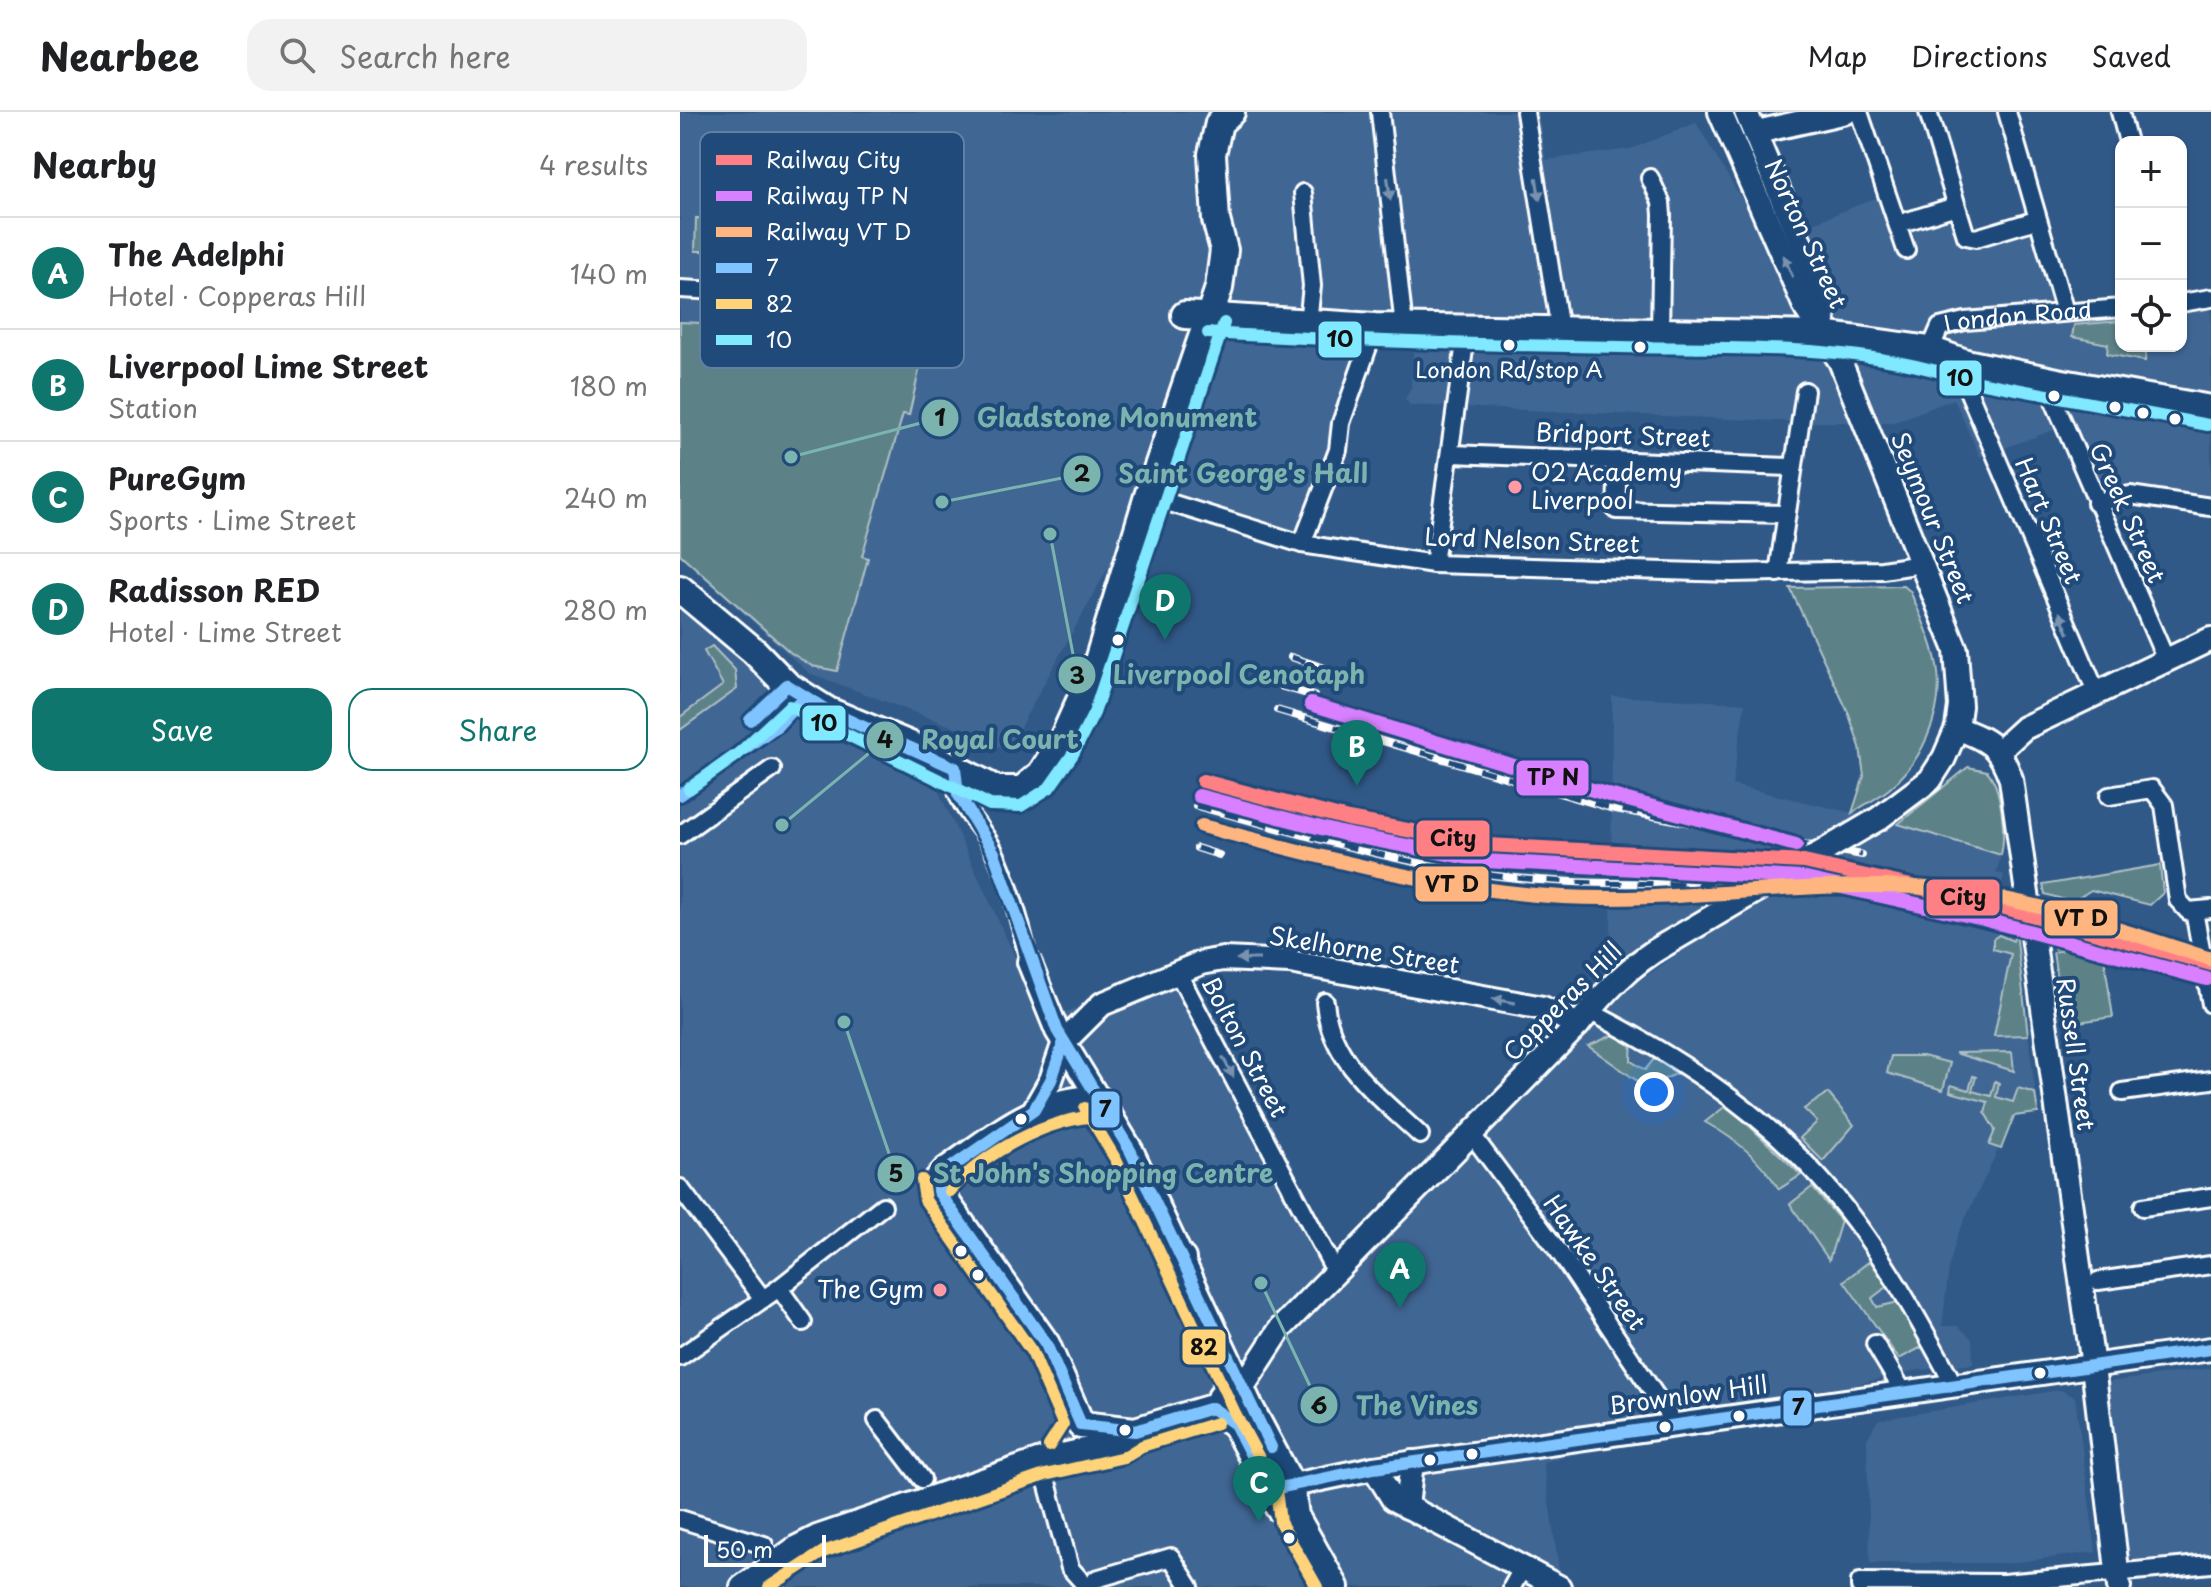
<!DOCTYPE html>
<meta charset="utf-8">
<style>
body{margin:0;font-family:"Playpen Sans",sans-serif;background:#f2f2f2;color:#202124}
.controls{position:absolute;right:24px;top:24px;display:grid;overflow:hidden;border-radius:16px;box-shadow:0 2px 6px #0004}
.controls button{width:72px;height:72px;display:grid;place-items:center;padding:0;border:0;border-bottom:2px solid #e0e0e0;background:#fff;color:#202124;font:40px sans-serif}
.scale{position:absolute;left:24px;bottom:20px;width:122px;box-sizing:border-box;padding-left:8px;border:4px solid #fff;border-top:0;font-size:22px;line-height:28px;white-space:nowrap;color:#fff;-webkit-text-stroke:6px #1f4a7a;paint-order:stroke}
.you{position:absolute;left:974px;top:980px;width:28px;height:28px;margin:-20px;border:6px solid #fff;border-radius:50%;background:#1a73e8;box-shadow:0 0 0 12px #1a73e833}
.badge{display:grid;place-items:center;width:52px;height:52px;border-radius:50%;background:#0f766e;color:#fff;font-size:26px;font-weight:700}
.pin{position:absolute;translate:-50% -66px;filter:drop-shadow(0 2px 4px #0008)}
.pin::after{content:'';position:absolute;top:42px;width:28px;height:24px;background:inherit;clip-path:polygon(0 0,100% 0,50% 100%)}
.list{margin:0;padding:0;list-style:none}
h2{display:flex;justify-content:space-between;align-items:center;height:104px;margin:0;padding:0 32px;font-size:34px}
h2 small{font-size:26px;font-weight:400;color:#757577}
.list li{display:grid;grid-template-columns:52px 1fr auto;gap:24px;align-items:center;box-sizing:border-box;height:112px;padding:0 32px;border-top:2px solid #e0e0e0}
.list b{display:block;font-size:30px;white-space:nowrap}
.list p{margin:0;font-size:26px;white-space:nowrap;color:#757577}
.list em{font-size:26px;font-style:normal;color:#757577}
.actions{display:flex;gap:16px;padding:24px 32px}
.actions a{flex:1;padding:18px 0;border:2px solid #0f766e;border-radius:24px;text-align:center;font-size:28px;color:#0f766e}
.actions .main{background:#0f766e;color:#fff}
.icon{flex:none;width:44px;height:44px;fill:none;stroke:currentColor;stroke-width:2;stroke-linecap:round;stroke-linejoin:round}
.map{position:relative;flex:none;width:1531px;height:1475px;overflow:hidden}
header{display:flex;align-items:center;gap:48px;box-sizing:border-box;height:112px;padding:0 40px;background:#fff;border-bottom:2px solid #e0e0e0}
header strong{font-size:38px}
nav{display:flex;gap:44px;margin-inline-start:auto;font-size:28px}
.search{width:560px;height:72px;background:#f2f2f2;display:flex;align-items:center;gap:20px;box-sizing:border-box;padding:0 28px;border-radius:24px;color:#757577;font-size:30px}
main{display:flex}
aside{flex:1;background:#fff}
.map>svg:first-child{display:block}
</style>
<header>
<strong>Nearbee</strong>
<div class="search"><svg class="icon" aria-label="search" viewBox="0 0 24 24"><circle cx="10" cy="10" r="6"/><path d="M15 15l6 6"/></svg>Search here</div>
<nav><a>Map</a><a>Directions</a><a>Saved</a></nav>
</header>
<main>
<aside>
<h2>Nearby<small>4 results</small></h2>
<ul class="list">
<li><span class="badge">A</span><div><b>The Adelphi</b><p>Hotel · Copperas Hill</p></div><em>140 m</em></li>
<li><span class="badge">B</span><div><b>Liverpool Lime Street</b><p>Station</p></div><em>180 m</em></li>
<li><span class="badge">C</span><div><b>PureGym</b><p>Sports · Lime Street</p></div><em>240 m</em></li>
<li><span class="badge">D</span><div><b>Radisson RED</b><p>Hotel · Lime Street</p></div><em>280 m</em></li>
</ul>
<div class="actions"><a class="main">Save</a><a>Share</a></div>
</aside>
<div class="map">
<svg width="1531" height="1475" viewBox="0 0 1531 1475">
<rect width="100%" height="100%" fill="#315988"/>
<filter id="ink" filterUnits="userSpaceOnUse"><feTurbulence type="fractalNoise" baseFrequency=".0125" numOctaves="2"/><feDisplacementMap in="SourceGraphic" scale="16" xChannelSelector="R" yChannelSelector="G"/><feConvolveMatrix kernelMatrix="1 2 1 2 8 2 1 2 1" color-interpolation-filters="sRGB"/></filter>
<g filter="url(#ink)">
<g fill="#416694">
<polygon points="0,0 858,0 866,48 951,37 1016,11 1094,141 1136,110 1201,84 1216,118 1285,98 1294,126 1356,108 1384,200 1441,196 1441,234 1501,234 1501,190 1531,183 1531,395 1450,383 1416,391 1384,314 1300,345 1274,287 1214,310 1123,310 730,293 725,287 731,276 735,216 695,215 622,432 467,385 333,628 325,635 311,634 279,617 129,561 0,444"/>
<polygon points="0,498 62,548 120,611 257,676 348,873 380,902 498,861 655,1158 900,925 926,898 924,894 1009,834 931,845 932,584 1065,591 1052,673 1198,707 1321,743 1316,761 1324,763 1314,802 1333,803 1358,1001 1334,1004 1277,1124 1269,1155 1262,1214 1278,1214 1292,1227 1293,1252 1232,1259 863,1350 881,1471 886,1475 0,1475"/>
<polygon points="1531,1256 1531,1443 1446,1448 1422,1271"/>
<polygon points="1380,1278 1395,1285 1416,1440 1329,1451 1190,1451 1187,1327 1198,1308"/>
</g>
<g fill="#5c8288" stroke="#aec0c4" stroke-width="2">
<polygon points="16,106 62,107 61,133 57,139 15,139"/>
<polygon points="1441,209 1441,234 1467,234 1465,249 1427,242 1428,232 1392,225 1394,213"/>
<polygon points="0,210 219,220 245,233 229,303 223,302 182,444 188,446 157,559 132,554 111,541 0,442"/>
<path d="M1224 474 1230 479C1241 505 1255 533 1258 561 1263 602 1241 651 1209 677 1198 686 1184 693 1172 701L1184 664 1180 635 1168 600 1110 476Z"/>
<polygon points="32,534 55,558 57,577 0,618 0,605 43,573 24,539"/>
<path d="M1288 655 1307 659C1322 675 1326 722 1321 743L1218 712Z"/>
<polygon points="1480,753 1483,781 1470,793 1411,778 1392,790 1365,782 1363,773"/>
<polygon points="1399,819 1427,827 1428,831 1422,832 1433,905 1384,912 1373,840 1406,834 1374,837 1372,827"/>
<polygon points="1336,820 1348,923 1314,924 1331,842 1313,837 1313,827 1319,823 1333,829"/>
<polygon points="942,919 952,924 951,949 965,958 979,941 1003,959 966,975 908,934"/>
<polygon points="1332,940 1334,959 1275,941"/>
<polygon points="1211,944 1243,944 1270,951 1263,978 1207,961"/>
<polygon points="1293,964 1296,965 1292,979 1311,984 1315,969 1319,971 1316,985 1333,990 1338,976 1355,981 1358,1001 1334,1004 1321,1037 1309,1033 1315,1018 1305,1001 1308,990 1270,980 1271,973 1289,978"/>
<polygon points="1148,981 1174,1013 1143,1049 1120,1026 1137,1010 1124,997"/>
<path d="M1047 993 1121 1063 1099 1077C1079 1046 1057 1028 1025 1010Z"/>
<polygon points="1132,1075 1161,1109 1149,1148 1110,1092"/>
<polygon points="1191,1148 1208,1174 1192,1186 1197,1195 1219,1190 1244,1234 1219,1247 1164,1169"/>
</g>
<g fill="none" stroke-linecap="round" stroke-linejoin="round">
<defs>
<g id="street">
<polyline points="700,0 724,215"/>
<polyline points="845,0 880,218"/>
<polyline points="1179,0 1226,138"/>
<polyline points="1248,0 1286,124 1296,126 1356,108"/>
<polyline points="1327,0 1385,200"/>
<polyline points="1440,0 1448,30"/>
<polyline points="970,66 981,90 982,103 980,221"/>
<polyline points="623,81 632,174 628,211"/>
<polyline points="1218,112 1276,94"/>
<polyline points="0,177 251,190"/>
<polyline points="1501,191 1531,186"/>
<path id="s1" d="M1250 238 1260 215 1285 209 1441 196"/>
<polyline points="1286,251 1284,269 1417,582"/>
<polyline points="1377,270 1374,289 1486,548"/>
<polyline points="772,342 1111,355"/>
<polyline points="938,348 936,398 1105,402"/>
<polyline points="468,384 622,432 754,452 1052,461 1202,458 1242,452"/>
<polyline points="1416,391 1450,383 1531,395"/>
<polyline points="622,432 658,338 661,311 695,215"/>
<polyline points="754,452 787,216"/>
<polyline points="1098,461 1125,279"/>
<path d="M275 656C271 693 298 707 313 737 330 772 341 812 349 850"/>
<polyline points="1429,684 1472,677 1484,693 1498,788 1508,799 1531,797"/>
<polyline points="0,723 92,657"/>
<polyline points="1514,799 1531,892"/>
<polyline points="498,861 655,1159"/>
<path d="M645 890C650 950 700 985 740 1023"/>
<path d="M909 899C992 942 1074 994 1137 1063 1193 1124 1235 1200 1274 1273"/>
<polyline points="1442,980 1531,968"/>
<polyline points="790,1020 882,1144 994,1311"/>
<polyline points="0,1076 83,1187"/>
<polyline points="1463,1095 1531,1085"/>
<polyline points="1418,1169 1531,1153"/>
<polyline points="99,1176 123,1210"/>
<polyline points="1195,1232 1224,1281"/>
<polyline points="0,1245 99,1176 203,1094"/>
<polyline points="197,1308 242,1367"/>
<polyline points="361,1348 390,1456 406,1474"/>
<polyline points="0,1407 84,1433"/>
<polyline points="416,1467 491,1445 510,1475"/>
<polyline points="95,1475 97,1462"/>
<polyline points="832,1475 843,1455"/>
<polyline points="1180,1475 1180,1470 1324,1471 1531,1452"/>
</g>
<g id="secondary">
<polyline points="1040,0 1126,197 1160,249 1276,538 1280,594 1277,616 1264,646 1250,668 1198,707"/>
<polyline points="1066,0 1143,185 1144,223"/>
<polyline points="1077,25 1086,18 1166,0"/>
<path d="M1277 616C1310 629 1319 633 1331 667L1413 1254 1439 1475"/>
<polyline points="1320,638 1344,616 1531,527"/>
<polyline points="349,850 377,919 419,988"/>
<polyline points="354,998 371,968 384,930 422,892 521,851 543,847 610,850 863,896 898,913"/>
<path d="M555 1287 601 1216 898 913C925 880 949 853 986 832"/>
<polyline points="694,1356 713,1387 879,1475"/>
<polyline points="594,1377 694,1356 1531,1237"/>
<polyline points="727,1395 732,1350"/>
<polyline points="62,1475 117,1435 137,1425 361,1348 439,1330 455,1319"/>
</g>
<g id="primary">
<polyline points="505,203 695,215 1144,223 1250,238 1286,251 1377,270 1531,297"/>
<polyline points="0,477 74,539 107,573 148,599 230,633 317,678 342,678 361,662 382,629 418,549 468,384 539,176 544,138 536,108 532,42 539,11 551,0"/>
<path d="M502 1147V1156L547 1258C548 1274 545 1285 532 1296L455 1319 401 1313 366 1232 258 1079V1068L266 1059C314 1026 358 985 419 988L450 1040 569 1294 611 1373 615 1404 655 1475"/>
<polyline points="532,1296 555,1312 599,1396 615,1404"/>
</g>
</defs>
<use href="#street" stroke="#fff" stroke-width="22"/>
<use href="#secondary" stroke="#fff" stroke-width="28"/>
<use href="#primary" stroke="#fff" stroke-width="32"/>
<use href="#street" stroke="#1f4a7a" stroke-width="16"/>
<use href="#secondary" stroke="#1f4a7a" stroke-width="22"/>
<use href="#primary" stroke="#1f4a7a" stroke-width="26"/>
<defs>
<g id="rail">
<polyline points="611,545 642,555"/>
<polyline points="603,575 634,584"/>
<polyline points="597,598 930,696 1182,743"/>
<path d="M516 694C629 724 743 760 860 768 922 773 986 771 1048 772"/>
<polyline points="517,736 539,743"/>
</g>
</defs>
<use href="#rail" stroke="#fff" stroke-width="8"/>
<use href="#rail" stroke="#1f4a7a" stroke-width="5" stroke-dasharray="15" stroke-linecap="butt"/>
<defs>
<polyline id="secondary-bridge" points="986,832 1198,707"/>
</defs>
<use href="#secondary-bridge" stroke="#fff" stroke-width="28" stroke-linecap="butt"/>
<use href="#secondary-bridge" stroke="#1f4a7a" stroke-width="22"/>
<defs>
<g id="bus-1">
<polyline points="70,608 107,573 148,599 275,656"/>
<polyline points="275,656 278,682 314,741 377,918 450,1038 591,1335"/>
<polyline points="0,683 98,613 118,591"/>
<polyline points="384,930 371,968 354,998 266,1059 258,1068 258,1079 366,1232 401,1313 455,1319 532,1296 555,1312 589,1378 694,1356 1531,1237"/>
</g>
<g id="bus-2">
<polyline points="405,996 436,1048 555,1301 596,1378 600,1410 637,1475"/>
<polyline points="242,1068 245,1088 352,1240 383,1312 369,1334"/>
<path d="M270 1079C305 1040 368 1006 420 1004"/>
<polyline points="89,1475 143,1440 365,1363 444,1345 462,1334 537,1311"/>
</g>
<g id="bus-3">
<path d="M528 221C666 229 803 233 940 235 1055 237 1173 230 1283 267L1528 313"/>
<polyline points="9,677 57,643 109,594 310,693 341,694 369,676 393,642 414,601 544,211"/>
</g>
</defs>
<use href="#bus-1" stroke="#1f4a7a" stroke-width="18"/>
<use href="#bus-2" stroke="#1f4a7a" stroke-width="18"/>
<use href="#bus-3" stroke="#1f4a7a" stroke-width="18"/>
<use href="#bus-1" stroke="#80c4ff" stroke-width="12"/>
<use href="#bus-2" stroke="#ffd37a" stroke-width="12"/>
<use href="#bus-3" stroke="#80e8ff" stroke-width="12"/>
<defs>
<polyline id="rail-1" points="523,669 668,707 808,733 1124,750 1307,791 1531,852"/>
<g id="rail-2">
<polyline points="631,592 929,683 1116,733"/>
<polyline points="519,684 664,722 805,749 1122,766 1303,807 1527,867"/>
</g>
<path id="rail-3" d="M522 714C640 745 760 778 883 785 1000 791 1116 769 1233 775 1336 780 1433 816 1531 847"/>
</defs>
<use href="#rail-1" stroke="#1f4a7a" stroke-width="20"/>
<use href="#rail-2" stroke="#1f4a7a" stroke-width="20"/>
<use href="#rail-3" stroke="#1f4a7a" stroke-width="20"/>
<use href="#rail-1" stroke="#ff8084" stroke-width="14"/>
<use href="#rail-2" stroke="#d880ff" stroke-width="14"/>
<use href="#rail-3" stroke="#ffb580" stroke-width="14"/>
</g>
<defs><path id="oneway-solid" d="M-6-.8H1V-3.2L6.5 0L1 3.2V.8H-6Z" transform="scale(2)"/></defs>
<g fill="#7992af">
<use href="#oneway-solid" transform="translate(709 77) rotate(83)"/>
<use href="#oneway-solid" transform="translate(858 77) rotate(81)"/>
<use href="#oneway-solid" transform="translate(1108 154) rotate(-113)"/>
<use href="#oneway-solid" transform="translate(1384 511) rotate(-113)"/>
<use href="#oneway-solid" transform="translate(568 847) rotate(180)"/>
<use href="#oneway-solid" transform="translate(824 889) rotate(-170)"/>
<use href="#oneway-solid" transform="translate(548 955) rotate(62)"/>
</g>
</g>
<g fill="#fff" stroke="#1f4a7a" stroke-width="3">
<circle cx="829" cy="233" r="7"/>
<circle cx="960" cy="235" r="7"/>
<circle cx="1374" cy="284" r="7"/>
<circle cx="1435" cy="295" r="7"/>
<circle cx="1463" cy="301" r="7"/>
<circle cx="1495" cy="307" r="7"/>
<circle cx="438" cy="528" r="7"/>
<circle cx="341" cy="1007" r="7"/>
<circle cx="281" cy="1139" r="7"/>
<circle cx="298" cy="1163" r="7"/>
<circle cx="1360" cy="1261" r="7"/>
<circle cx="1059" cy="1304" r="7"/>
<circle cx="985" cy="1315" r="7"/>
<circle cx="445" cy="1318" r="7"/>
<circle cx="792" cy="1342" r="7"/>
<circle cx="750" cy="1348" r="7"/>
<circle cx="609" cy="1426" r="7"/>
</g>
<g fill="#ff9aa2" stroke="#1f4a7a" stroke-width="3">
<circle cx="835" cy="375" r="8"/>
<circle cx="260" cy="1178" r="8"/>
</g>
<g text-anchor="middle" stroke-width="8" stroke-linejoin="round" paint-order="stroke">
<g font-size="22" fill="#fff" stroke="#1f4a7a">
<text x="829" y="266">London Rd/stop A</text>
</g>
<g font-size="24" fill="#fff" stroke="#1f4a7a">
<text transform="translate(1125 122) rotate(65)" y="8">Norton Street</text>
<text dy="8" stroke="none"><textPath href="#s1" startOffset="104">London Road</textPath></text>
<text transform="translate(943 324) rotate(2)" y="8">Bridport Street</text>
<text transform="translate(1447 401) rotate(66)" y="8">Greek Street</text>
<text transform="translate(1252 406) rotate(68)" y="8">Seymour Street</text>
<text transform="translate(1368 409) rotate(67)" y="8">Hart Street</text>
<text transform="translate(852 429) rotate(2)" y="8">Lord Nelson Street</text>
<text transform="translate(684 839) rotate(9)" y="8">Skelhorne Street</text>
<text transform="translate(883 890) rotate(-45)" y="8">Copperas Hill</text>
<text transform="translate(564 935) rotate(62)" y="8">Bolton Street</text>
<text transform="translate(1395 942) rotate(82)" y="8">Russell Street</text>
<text transform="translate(914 1151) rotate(55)" y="8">Hawke Street</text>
<text transform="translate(1008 1284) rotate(-8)" y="8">Brownlow Hill</text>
</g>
<g font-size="24" fill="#fff" stroke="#1f4a7a" text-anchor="start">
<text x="851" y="369">O2 Academy<tspan x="851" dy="28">Liverpool</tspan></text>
<text x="244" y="1186" text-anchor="end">The Gym</text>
</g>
</g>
<rect x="20" y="20" width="264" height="236" rx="12" fill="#1f4a7a" stroke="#6280a2" stroke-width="2"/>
<rect x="36" y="43" width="36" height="10" fill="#ff8084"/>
<rect x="36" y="79" width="36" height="10" fill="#d880ff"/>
<rect x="36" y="115" width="36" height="10" fill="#ffb580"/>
<rect x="36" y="151" width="36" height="10" fill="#80c4ff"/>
<rect x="36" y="187" width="36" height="10" fill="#ffd37a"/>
<rect x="36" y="223" width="36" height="10" fill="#80e8ff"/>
<g font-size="22" fill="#fff">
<text x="86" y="56">Railway City</text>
<text x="86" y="92">Railway TP N</text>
<text x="86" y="128">Railway VT D</text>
<text x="86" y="164">7</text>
<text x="86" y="200">82</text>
<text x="86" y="236">10</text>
</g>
<path fill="none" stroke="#7bb4af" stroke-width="3" d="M111 345L260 306M262 390L402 362M370 422L397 563M102 713L205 628M164 910L216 1062M581 1171L639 1293"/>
<g fill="#7bb4af" stroke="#1f4a7a" stroke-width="3">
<circle cx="111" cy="345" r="8"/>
<circle cx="262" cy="390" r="8"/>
<circle cx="370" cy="422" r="8"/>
<circle cx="102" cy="713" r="8"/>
<circle cx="164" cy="910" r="8"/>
<circle cx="581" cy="1171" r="8"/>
<circle cx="260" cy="306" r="20"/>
<circle cx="402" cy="362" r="20"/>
<circle cx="397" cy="563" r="20"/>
<circle cx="205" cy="628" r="20"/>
<circle cx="216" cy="1062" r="20"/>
<circle cx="639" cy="1293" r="20"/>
</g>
<g font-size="24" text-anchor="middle" font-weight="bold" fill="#111">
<text x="260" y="314">1</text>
<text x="402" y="370">2</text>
<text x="397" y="572">3</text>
<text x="205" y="636">4</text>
<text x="216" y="1070">5</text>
<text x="639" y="1302">6</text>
</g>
<g font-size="26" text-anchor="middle" font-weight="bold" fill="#7bb4af" stroke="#1f4a7a" stroke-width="8" stroke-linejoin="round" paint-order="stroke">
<text x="437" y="315">Gladstone Monument</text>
<text x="563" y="371">Saint George's Hall</text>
<text x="559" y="572">Liverpool Cenotaph</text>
<text x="320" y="637">Royal Court</text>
<text x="423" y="1071">St John's Shopping Centre</text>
<text x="737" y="1303">The Vines</text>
</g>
<g stroke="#1f4a7a" stroke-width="3">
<rect x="637" y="208" width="46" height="39" rx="8" fill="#80e8ff"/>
<rect x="1258" y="247" width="45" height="38" rx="8" fill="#80e8ff"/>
<rect x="121" y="592" width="46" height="38" rx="8" fill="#80e8ff"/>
<rect x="835" y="647" width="75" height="38" rx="8" fill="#d880ff"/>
<rect x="735" y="707" width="76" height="39" rx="8" fill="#ff8084"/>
<rect x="734" y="753" width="76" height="38" rx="8" fill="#ffb580"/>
<rect x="1245" y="766" width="76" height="39" rx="8" fill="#ff8084"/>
<rect x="1363" y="787" width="76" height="38" rx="8" fill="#ffb580"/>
<rect x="410" y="978" width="31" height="39" rx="8" fill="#80c4ff"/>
<rect x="501" y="1216" width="46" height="38" rx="8" fill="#ffd37a"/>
<rect x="1102" y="1277" width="31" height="38" rx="8" fill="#80c4ff"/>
</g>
<g font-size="22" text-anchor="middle" font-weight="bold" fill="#111">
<text x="660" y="235">10</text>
<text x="1280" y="274">10</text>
<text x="144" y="619">10</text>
<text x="873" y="673">TP N</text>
<text x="773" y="734">City</text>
<text x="772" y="780">VT D</text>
<text x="1283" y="793">City</text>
<text x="1401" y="814">VT D</text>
<text x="425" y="1005">7</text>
<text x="524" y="1243">82</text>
<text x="1118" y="1303">7</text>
</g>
</svg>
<div class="controls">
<button>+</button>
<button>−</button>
<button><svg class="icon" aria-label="locate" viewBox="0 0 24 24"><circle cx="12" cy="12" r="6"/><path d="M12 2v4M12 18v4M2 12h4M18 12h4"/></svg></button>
</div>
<div class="scale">50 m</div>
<div class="you"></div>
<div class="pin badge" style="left:720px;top:1196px">A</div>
<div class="pin badge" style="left:677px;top:674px">B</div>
<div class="pin badge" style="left:579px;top:1410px">C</div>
<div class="pin badge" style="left:485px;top:528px">D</div>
</div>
</main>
